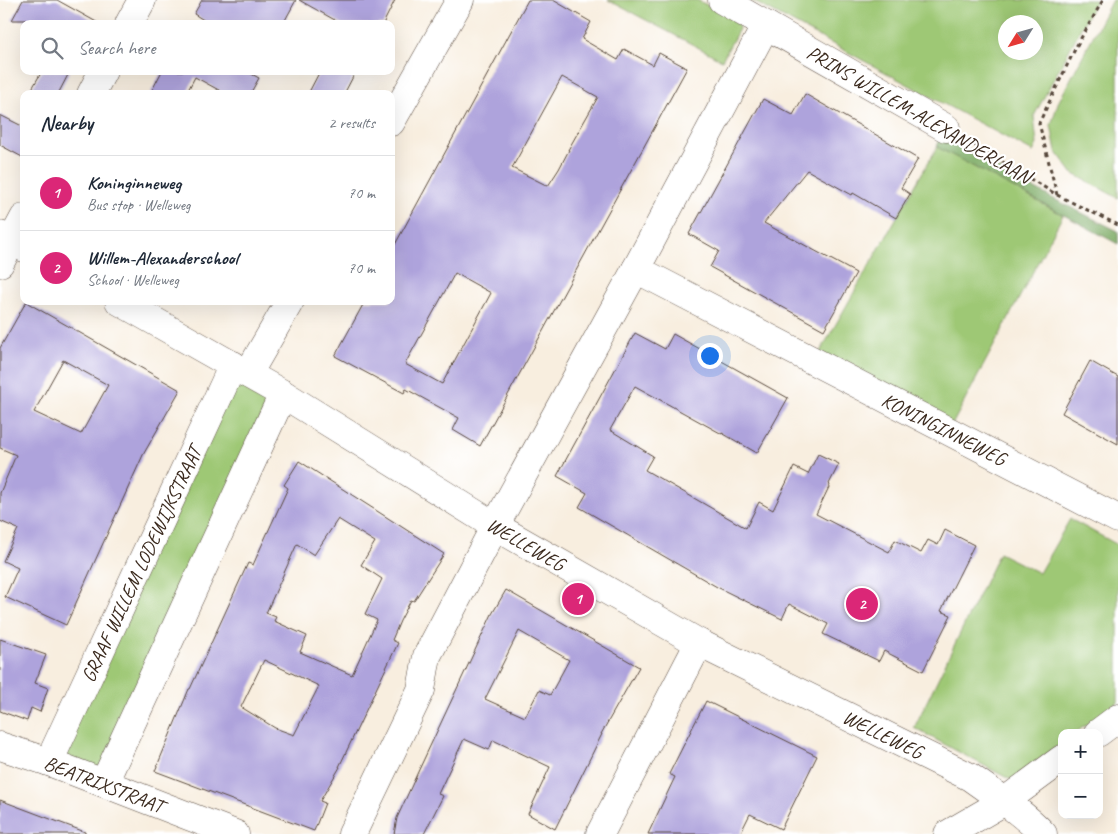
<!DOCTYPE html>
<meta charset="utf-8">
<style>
body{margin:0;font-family:Caveat,sans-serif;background:#f6f6f7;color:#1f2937}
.controls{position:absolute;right:15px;bottom:15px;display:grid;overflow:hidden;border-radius:10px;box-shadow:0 5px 20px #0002}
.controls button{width:45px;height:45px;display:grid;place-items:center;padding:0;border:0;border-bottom:1px solid #e0e1e3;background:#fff;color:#1f2937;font:25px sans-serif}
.compass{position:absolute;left:998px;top:15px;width:45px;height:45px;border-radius:50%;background:#fff;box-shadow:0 5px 20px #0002;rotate:233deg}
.you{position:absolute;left:709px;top:355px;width:18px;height:18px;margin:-12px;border:4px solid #fff;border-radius:50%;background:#1a73e8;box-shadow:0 0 0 8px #1a73e833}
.badge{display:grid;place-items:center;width:32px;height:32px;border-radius:50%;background:#db2777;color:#fff;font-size:16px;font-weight:700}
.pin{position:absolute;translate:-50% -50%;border:2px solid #fff;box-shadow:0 1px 5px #0006}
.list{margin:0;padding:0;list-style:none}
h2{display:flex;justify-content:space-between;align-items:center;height:65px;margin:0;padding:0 20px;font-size:21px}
h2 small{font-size:16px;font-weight:400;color:#747a83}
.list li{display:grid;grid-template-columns:32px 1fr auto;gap:15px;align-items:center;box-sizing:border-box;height:75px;padding:0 20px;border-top:1px solid #e0e1e3}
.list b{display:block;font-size:19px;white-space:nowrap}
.list p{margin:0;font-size:16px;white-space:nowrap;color:#747a83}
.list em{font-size:16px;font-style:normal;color:#747a83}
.icon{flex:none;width:28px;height:28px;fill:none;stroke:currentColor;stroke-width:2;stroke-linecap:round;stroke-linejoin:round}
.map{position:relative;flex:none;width:1118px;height:834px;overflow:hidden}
.search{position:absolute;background:#fff;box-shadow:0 5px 20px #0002;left:20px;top:20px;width:375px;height:55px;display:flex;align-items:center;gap:12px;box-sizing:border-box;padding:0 18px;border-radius:10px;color:#747a83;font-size:19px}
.panel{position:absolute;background:#fff;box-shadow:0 5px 20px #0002;left:20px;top:90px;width:375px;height:215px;border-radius:10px}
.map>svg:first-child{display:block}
</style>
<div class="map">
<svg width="1118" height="834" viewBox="0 0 1118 834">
<rect width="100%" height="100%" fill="#fff"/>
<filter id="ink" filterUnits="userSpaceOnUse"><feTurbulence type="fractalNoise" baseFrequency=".02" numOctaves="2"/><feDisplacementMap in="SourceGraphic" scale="10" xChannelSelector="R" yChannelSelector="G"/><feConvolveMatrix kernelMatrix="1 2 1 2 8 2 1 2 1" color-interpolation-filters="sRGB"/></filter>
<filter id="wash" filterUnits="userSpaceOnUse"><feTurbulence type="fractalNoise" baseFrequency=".0096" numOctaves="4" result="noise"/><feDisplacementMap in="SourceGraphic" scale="20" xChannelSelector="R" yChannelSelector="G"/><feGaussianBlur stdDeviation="1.12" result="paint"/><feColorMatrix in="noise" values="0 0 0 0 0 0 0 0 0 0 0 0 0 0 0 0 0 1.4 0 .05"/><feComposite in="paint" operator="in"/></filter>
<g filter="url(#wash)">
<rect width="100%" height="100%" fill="#f8eedf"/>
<g fill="#9ec874" stroke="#6c7949" fill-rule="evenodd">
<polygon points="608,0 697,0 737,20 739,29 722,60"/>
<path d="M751 0H1096L1034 116 1037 144 1033 152ZM1006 22H1036V52H1006Z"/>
<polygon points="1112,0 1118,0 1118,198 1072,173 1056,151 1051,125 1058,103"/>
<polygon points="937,147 1063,215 952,425 820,352"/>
<polygon points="230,377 269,399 102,765 93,769 58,756"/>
<polygon points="1070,519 1118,545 1118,702 1075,733 1062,733 1062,743 1011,780 914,728 999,553 1039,573"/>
</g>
<polygon fill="#7eac66" stroke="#5c6b42" points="940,137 1050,197 1118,231 1118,244 937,147"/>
<g id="blocks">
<g fill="#aea3dc" fill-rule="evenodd">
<polygon points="23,0 57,0 100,24 25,24 26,20 12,20"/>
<polygon points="202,0 296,0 283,24 210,24 194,14"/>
<polygon points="299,0 395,0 383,24 342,24"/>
<path d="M528 0H553L591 22 582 39 618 60 624 49 653 65 659 53 687 68 480 446 453 430 459 418 406 389 404 393 335 356 365 301H391V252ZM562 77 598 97 568 150H569L559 169 548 186 512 168ZM455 273 491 293 442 384 405 364Z"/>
<polygon points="42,71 70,71 58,94 29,94"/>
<polygon points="162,71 246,71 259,78 250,94 226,94 195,77 186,94 150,94"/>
<polygon points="320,71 356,71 344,94 308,94"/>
<polygon points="805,94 918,159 901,188 910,194 896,218 853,193 852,195 807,170 764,223 856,273 824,330 710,267 719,251 689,234 763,99 793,115"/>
<polygon points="0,115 24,127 24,158 0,145"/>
<path d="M26 302 180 390 143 455 66 625 5 597 18 568 3 561 18 529 0 521V493L16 455 0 448V348ZM63 360 108 385 81 434 34 412Z"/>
<polygon points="635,333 665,349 673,334 788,398 757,453 722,433 722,434 635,386 610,430 653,456 645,470 746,528 759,502 773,510 794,467 808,474 818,454 839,464 829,484 830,485 816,514 889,552 895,540 921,553 928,540 938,545 945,530 974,545 941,611 951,615 923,671 884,651 879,661 823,634 828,624 789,604 782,619 717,587 579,507 587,493 557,476"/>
<polygon points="1090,361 1118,377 1118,444 1062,413"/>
<path d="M299 461 444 554 414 601 411 600 400 621 392 640 398 643 339 767H340L320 801 325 803 314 831 155 771 189 689H190L248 563 253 565 261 547 288 488 284 485ZM338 519 375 542 361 565 382 579 365 614 377 620 352 675 300 652 307 636 274 621 276 617 266 613 297 544 314 555ZM264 660 319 686 294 735 275 728 241 707Z"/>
<path d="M506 590 639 667 601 734H602L555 829 528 814 550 767 493 740 489 750 464 739 438 794 443 796 424 834H394L397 818 417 774 492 614ZM519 631 569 660 550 695 539 690 525 717 485 699Z"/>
<polygon points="0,639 46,655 35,683 48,688 40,712 31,708 27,721 0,711"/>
<polygon points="706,701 817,756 781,829 750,814 740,834 648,834 675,777 669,774"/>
<polygon points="0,800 85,832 85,834 0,834"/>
</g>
</g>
</g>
<g filter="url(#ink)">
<use href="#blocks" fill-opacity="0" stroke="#57473b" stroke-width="1"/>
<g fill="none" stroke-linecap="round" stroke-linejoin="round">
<defs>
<g id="minor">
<polyline points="722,0 946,128"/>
<polyline points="129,24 142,0"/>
<polyline points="91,94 103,71"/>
<polyline points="391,122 460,0"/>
<polyline points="0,263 24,218"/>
<polyline points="636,269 1118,519"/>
<polyline points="248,374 290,301"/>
<polyline points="1098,733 1118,718"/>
<polyline points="0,746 49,762 235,834"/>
<polyline points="49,762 233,365"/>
<polyline points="104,783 283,394"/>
<polyline points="352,834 421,690 427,656 495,526 636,269 766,25"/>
<polyline points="600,834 699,643"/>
<polyline points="948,834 1005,801 1062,759"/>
</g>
<g id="major">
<polyline points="0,235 24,248"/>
<path d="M119 301 283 394 495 526 699 643 970 777C995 795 1022 812 1043 834"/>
</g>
</defs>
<use href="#minor" stroke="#57473b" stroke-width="29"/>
<use href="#major" stroke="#57473b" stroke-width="29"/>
<g stroke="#57473b" stroke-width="3" stroke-dasharray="4 4" stroke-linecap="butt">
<polyline points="968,141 1057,195 1118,225"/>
<polyline points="1057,195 1039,123 1077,45 1103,0"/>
</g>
<use href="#minor" stroke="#fff" stroke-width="28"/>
<use href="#major" stroke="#fff" stroke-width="28"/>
</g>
</g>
<g text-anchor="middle" stroke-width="4.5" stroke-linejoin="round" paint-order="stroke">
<g font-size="20" fill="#3b2a1e" stroke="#fff">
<text transform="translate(919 114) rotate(30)" y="7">PRINS WILLEM-ALEXANDERLAAN</text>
<text transform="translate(944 429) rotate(27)" y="7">KONINGINNEWEG</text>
<text transform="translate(526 544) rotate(30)" y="7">WELLEWEG</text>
<text transform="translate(141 564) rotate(-65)" y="7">GRAAF WILLEM LODEWIJKSTRAAT</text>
<text transform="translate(883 734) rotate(26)" y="7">WELLEWEG</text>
<text transform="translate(104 784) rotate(21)" y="7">BEATRIXSTRAAT</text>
</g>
</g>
</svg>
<div class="controls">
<button>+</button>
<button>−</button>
</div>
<svg class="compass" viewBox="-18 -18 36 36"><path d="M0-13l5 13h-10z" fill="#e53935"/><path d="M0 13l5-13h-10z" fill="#747a83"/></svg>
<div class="you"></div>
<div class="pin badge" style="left:578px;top:599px">1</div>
<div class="pin badge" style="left:862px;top:604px">2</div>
<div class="search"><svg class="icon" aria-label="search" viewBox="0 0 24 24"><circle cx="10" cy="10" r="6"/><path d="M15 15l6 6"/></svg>Search here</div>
<section class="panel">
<h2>Nearby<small>2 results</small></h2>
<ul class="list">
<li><span class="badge">1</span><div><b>Koninginneweg</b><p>Bus stop · Welleweg</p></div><em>70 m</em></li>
<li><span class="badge">2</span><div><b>Willem-Alexanderschool</b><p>School · Welleweg</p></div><em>70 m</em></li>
</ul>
</section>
</div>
